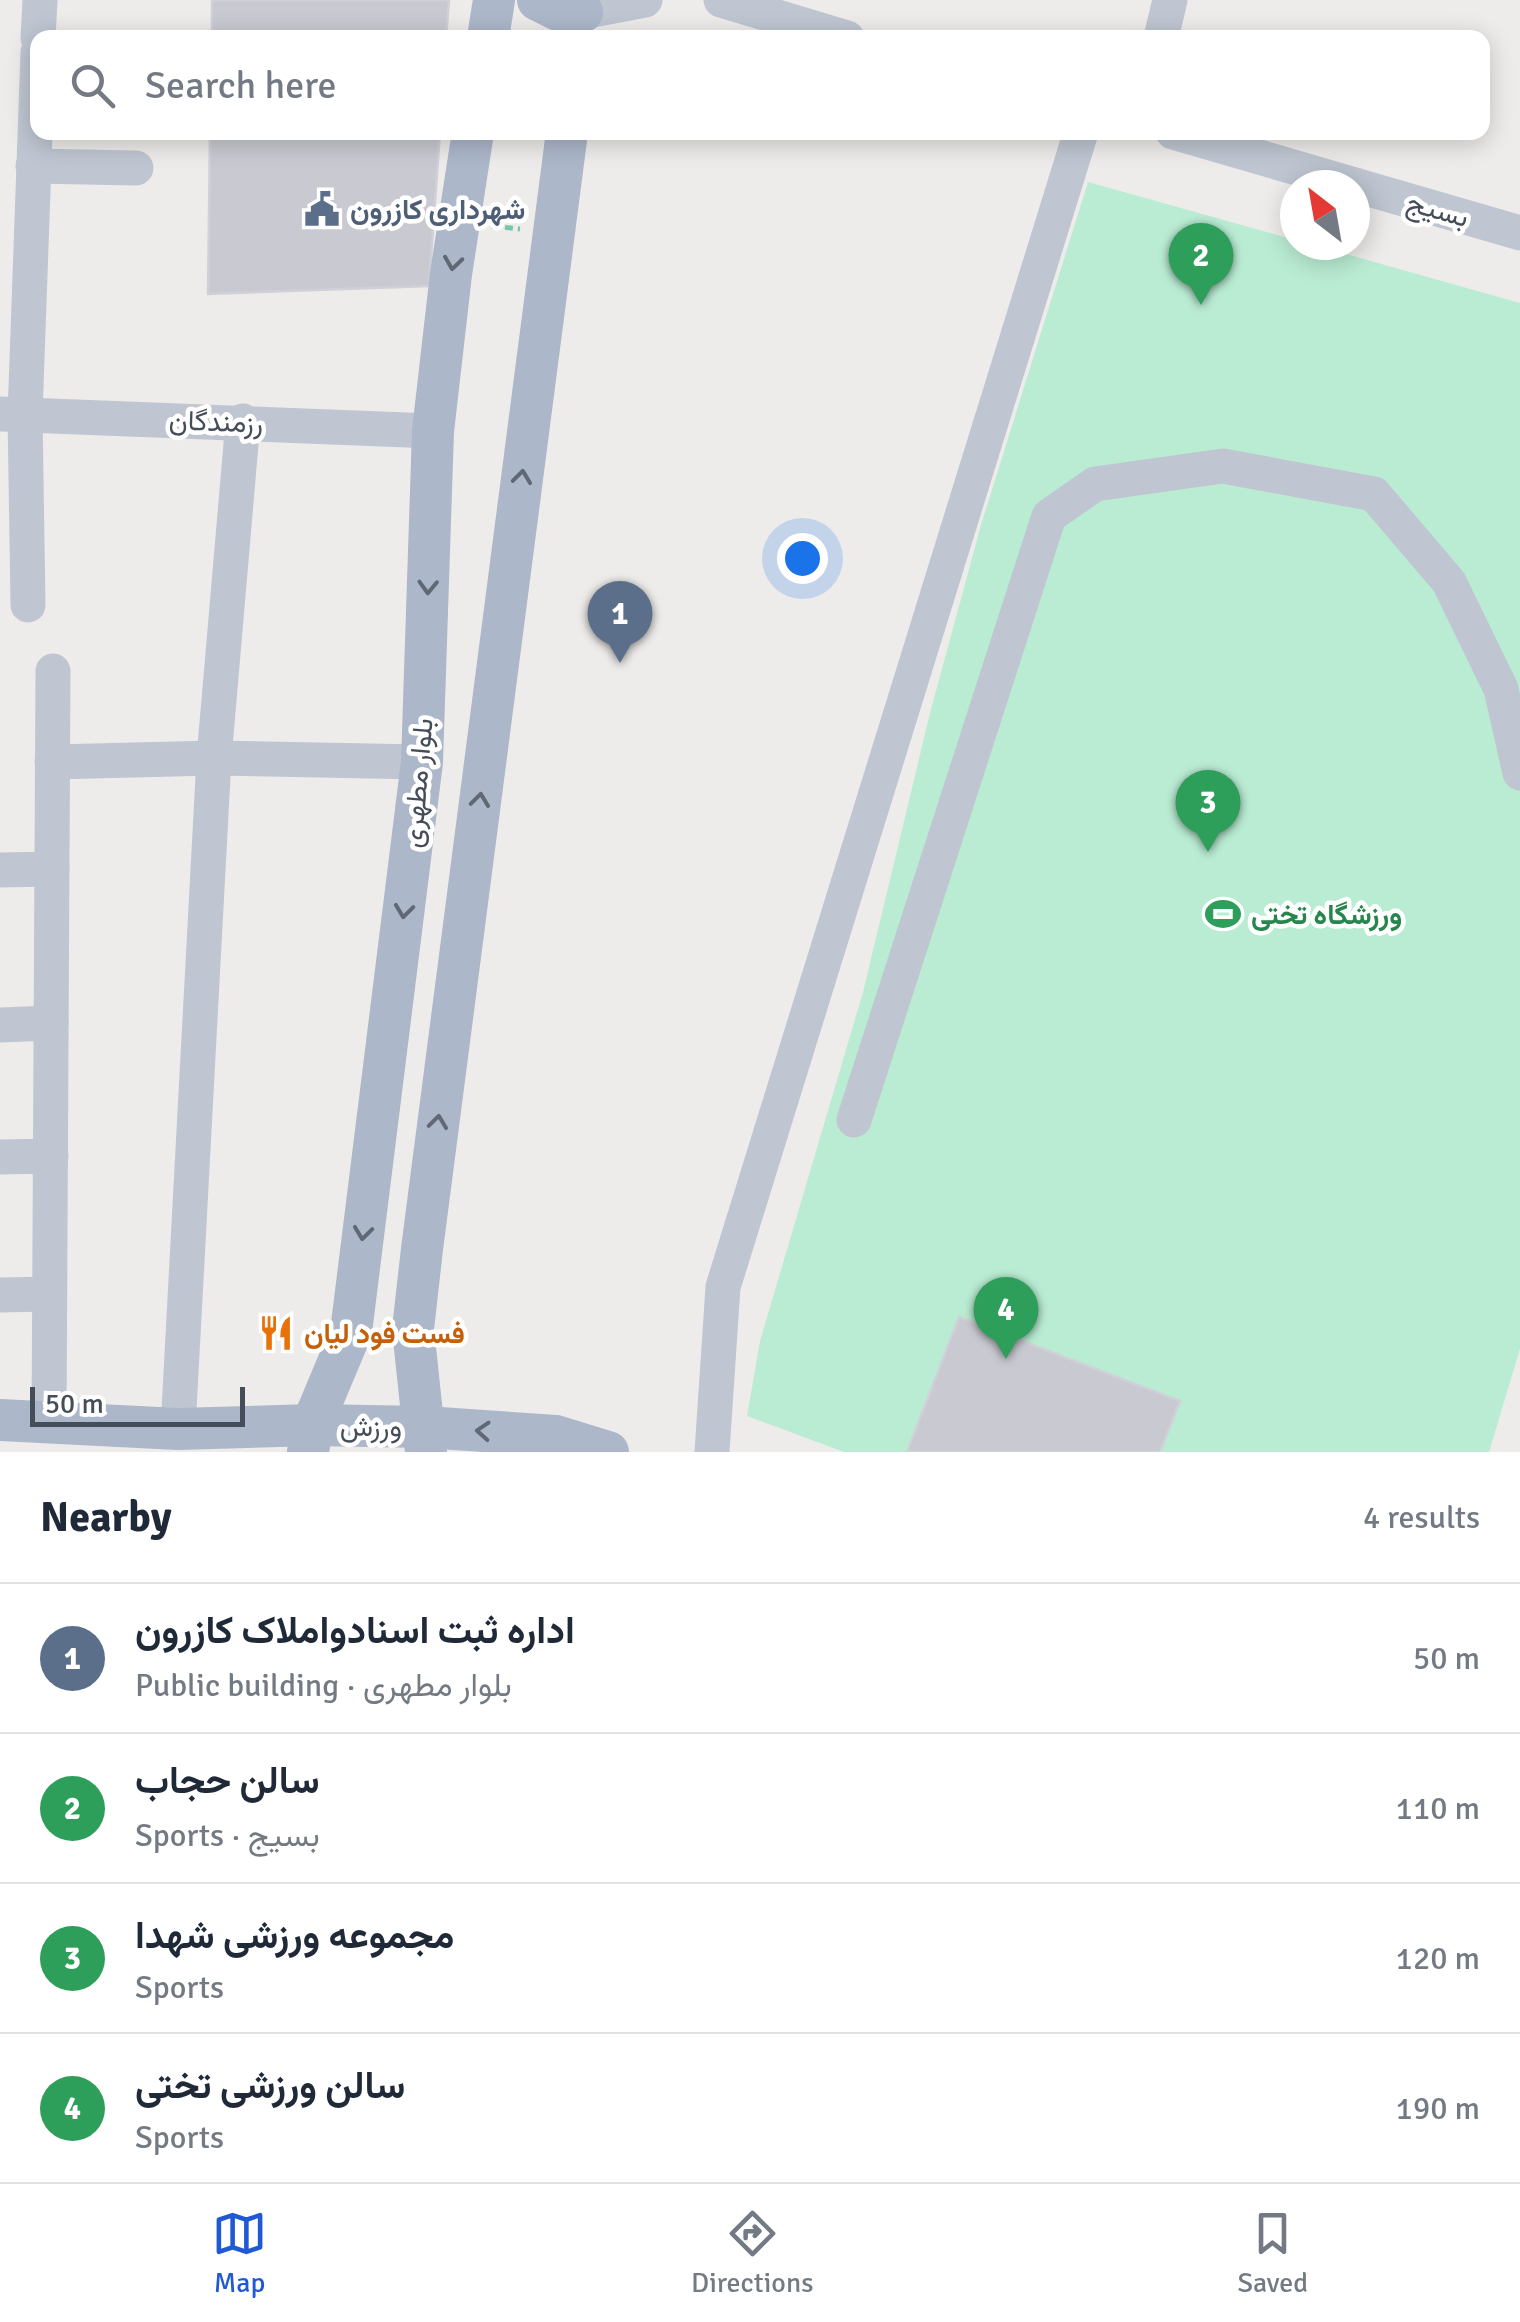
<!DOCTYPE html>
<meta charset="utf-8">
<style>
body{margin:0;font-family:Signika,Vazirmatn,sans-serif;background:#f2f2f3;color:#1f2937}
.compass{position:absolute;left:1280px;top:170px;width:90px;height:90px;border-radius:50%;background:#fff;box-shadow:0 5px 25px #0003;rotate:329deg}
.scale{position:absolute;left:30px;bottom:25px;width:215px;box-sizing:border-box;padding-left:10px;border:5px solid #454d58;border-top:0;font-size:28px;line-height:35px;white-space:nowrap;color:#454d58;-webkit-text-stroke:8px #fff;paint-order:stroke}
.you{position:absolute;left:802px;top:558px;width:35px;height:35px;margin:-25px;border:8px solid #fff;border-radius:50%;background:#1a73e8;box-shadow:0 0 0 15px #1a73e833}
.badge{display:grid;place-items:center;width:65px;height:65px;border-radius:50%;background:#2059d4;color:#fff;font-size:32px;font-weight:700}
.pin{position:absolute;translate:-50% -82px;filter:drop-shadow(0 2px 5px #0008)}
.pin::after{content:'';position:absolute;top:52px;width:35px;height:30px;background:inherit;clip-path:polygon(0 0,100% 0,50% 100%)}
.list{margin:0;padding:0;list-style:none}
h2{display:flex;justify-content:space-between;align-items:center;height:130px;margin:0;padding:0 40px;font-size:42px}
h2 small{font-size:32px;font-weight:400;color:#747a83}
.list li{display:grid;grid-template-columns:65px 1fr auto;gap:30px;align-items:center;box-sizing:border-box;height:150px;padding:0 40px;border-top:2px solid #e0e1e3}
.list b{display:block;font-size:38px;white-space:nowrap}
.list p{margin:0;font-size:32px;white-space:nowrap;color:#747a83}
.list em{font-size:32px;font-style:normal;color:#747a83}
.icon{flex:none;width:55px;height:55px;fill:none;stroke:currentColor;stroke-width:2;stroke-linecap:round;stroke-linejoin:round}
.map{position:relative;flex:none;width:1520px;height:1452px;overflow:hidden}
.search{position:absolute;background:#fff;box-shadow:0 5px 25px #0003;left:30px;right:30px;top:30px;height:110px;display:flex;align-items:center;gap:25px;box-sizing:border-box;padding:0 35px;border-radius:20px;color:#747a83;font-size:38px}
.sheet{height:730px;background:#fff}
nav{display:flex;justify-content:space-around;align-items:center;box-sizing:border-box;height:140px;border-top:2px solid #e0e1e3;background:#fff;font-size:28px;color:#747a83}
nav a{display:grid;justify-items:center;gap:5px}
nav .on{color:#2059d4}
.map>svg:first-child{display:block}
</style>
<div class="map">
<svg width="1520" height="1452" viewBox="0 0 1520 1452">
<rect width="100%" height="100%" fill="#eeeceb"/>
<polygon fill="#baecd3" points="1088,182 1295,240 1295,245 1314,245 1520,303 1520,1349 1489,1452 844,1452 747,1416 760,1341 863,992 930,713 981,525"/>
<g fill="#c9cad1" stroke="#d0d1d7" stroke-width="2.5">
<polygon points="212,0 449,0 446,38 212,38"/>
<polygon points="210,132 440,132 429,286 208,294"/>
<polygon points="959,1317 1180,1401 1160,1452 907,1452"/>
</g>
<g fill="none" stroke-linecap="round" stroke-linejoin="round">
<polyline stroke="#74c8a9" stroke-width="5" stroke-dasharray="8 5" stroke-linecap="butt" points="492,226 520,229"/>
<g stroke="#bfc6d1" stroke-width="35">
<polyline points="721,0 847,38"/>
<polyline points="582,12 645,0"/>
<polyline points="38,38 40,0"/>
<polyline points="1161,38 1170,0"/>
<polyline points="1173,132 1355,185"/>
<polyline points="33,166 136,168"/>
<polyline points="1355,185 1520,233"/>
<polyline points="0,414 433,431"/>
<polyline points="28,605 25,415 38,52"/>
<polyline points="52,762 214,758 422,762"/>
<polyline points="0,870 52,869"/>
<polyline points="0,1025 51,1023"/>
<polyline points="854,1120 1049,516 1095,484 1223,466 1374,494 1449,582 1501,689 1520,773"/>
<polyline points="0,1157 51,1156"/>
<polyline points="0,1295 49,1294"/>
<polyline points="49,1422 53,671"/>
<polyline points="178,1429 214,758 243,421"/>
<polyline points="712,1452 723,1287 1081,132"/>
</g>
<g stroke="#acb7ca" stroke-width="42">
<polyline points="538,0 558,10 582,12"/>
<polyline points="488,38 494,0"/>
<polyline points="0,1420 178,1429 312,1425 425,1427 556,1436 608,1452"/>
<polyline points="308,1452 312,1425 351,1332 422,762 433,431 451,274 473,132"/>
<polyline points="426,1452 413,1329 422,1249 567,132"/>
</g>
</g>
<defs><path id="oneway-chevron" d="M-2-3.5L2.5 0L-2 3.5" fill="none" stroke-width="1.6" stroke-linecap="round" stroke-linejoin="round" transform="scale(2.5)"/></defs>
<g stroke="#5f6874">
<use href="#oneway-chevron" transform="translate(453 263) rotate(98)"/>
<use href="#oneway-chevron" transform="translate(522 477) rotate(-83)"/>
<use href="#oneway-chevron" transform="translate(428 587) rotate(92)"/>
<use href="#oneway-chevron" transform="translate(480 800) rotate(-83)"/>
<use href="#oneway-chevron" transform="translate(404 911) rotate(97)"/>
<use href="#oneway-chevron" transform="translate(438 1122) rotate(-83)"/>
<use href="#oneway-chevron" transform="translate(363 1233) rotate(97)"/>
<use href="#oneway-chevron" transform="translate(483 1431) rotate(-176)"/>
</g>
<defs>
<symbol id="civic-bare" viewBox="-9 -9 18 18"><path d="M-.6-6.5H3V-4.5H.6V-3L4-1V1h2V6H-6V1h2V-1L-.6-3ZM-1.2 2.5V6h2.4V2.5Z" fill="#5c6f8a" stroke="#fff" stroke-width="2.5" paint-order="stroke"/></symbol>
<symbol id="stadium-bare" viewBox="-9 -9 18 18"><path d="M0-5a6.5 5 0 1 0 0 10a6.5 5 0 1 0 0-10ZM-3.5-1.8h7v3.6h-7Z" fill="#2e9e5b" stroke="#fff" stroke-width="2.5" paint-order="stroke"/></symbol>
<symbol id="restaurant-bare" viewBox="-9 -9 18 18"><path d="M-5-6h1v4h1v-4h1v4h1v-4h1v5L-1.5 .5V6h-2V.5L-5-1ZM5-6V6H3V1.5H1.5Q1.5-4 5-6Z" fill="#e8710a" stroke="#fff" stroke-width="2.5" paint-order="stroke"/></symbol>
</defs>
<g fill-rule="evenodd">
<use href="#civic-bare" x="297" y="184" width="50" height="50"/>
<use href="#stadium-bare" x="1198" y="889" width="50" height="50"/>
<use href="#restaurant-bare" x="251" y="1308" width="50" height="50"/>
</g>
<g text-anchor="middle" stroke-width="9" stroke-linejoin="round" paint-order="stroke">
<g font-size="28" font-weight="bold" fill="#4e5e75" stroke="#fff" text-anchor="start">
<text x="350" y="219">شهرداری کازرون</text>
</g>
<g font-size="28" fill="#454d58" stroke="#fff">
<text transform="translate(1438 209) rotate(16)" y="10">بسیج</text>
<text transform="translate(216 421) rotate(2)" y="10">رزمندگان</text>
<text transform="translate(417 783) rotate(-85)" y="10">بلوار مطهری</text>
<text transform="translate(371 1426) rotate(1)" y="10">ورزش</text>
</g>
<g font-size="28" font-weight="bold" fill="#27864d" stroke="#fff" text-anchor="start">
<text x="1251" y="924">ورزشگاه تختی</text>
</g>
<g font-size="28" font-weight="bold" fill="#c56008" stroke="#fff" text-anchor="start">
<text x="304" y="1343">فست فود لیان</text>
</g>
</g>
</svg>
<svg class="compass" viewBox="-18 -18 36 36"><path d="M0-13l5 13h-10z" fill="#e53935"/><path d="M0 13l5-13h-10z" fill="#747a83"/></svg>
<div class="scale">50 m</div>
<div class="you"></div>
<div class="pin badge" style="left:620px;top:663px;background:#5c6f8a">1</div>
<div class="pin badge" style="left:1201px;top:305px;background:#2e9e5b">2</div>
<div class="pin badge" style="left:1208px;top:852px;background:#2e9e5b">3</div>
<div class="pin badge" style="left:1006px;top:1359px;background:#2e9e5b">4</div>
<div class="search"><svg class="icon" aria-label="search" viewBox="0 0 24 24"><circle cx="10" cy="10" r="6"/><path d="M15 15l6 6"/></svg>Search here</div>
</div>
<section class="sheet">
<h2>Nearby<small>4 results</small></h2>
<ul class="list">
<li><span class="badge" style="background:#5c6f8a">1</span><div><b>اداره ثبت اسنادواملاک کازرون</b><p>Public building · بلوار مطهری</p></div><em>50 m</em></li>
<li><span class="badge" style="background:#2e9e5b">2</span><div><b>سالن حجاب</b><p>Sports · بسیج</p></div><em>110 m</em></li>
<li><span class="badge" style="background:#2e9e5b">3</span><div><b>مجموعه ورزشی شهدا</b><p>Sports</p></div><em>120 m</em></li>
<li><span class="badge" style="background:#2e9e5b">4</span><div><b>سالن ورزشی تختی</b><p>Sports</p></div><em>190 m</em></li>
</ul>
</section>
<nav>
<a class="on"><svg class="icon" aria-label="map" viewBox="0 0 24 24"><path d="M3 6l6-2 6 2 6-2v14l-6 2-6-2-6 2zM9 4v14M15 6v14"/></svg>Map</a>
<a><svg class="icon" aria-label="directions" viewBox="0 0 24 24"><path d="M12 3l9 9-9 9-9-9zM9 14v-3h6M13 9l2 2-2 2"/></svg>Directions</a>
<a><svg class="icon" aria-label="saved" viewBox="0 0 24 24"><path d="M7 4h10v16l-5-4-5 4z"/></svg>Saved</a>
</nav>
